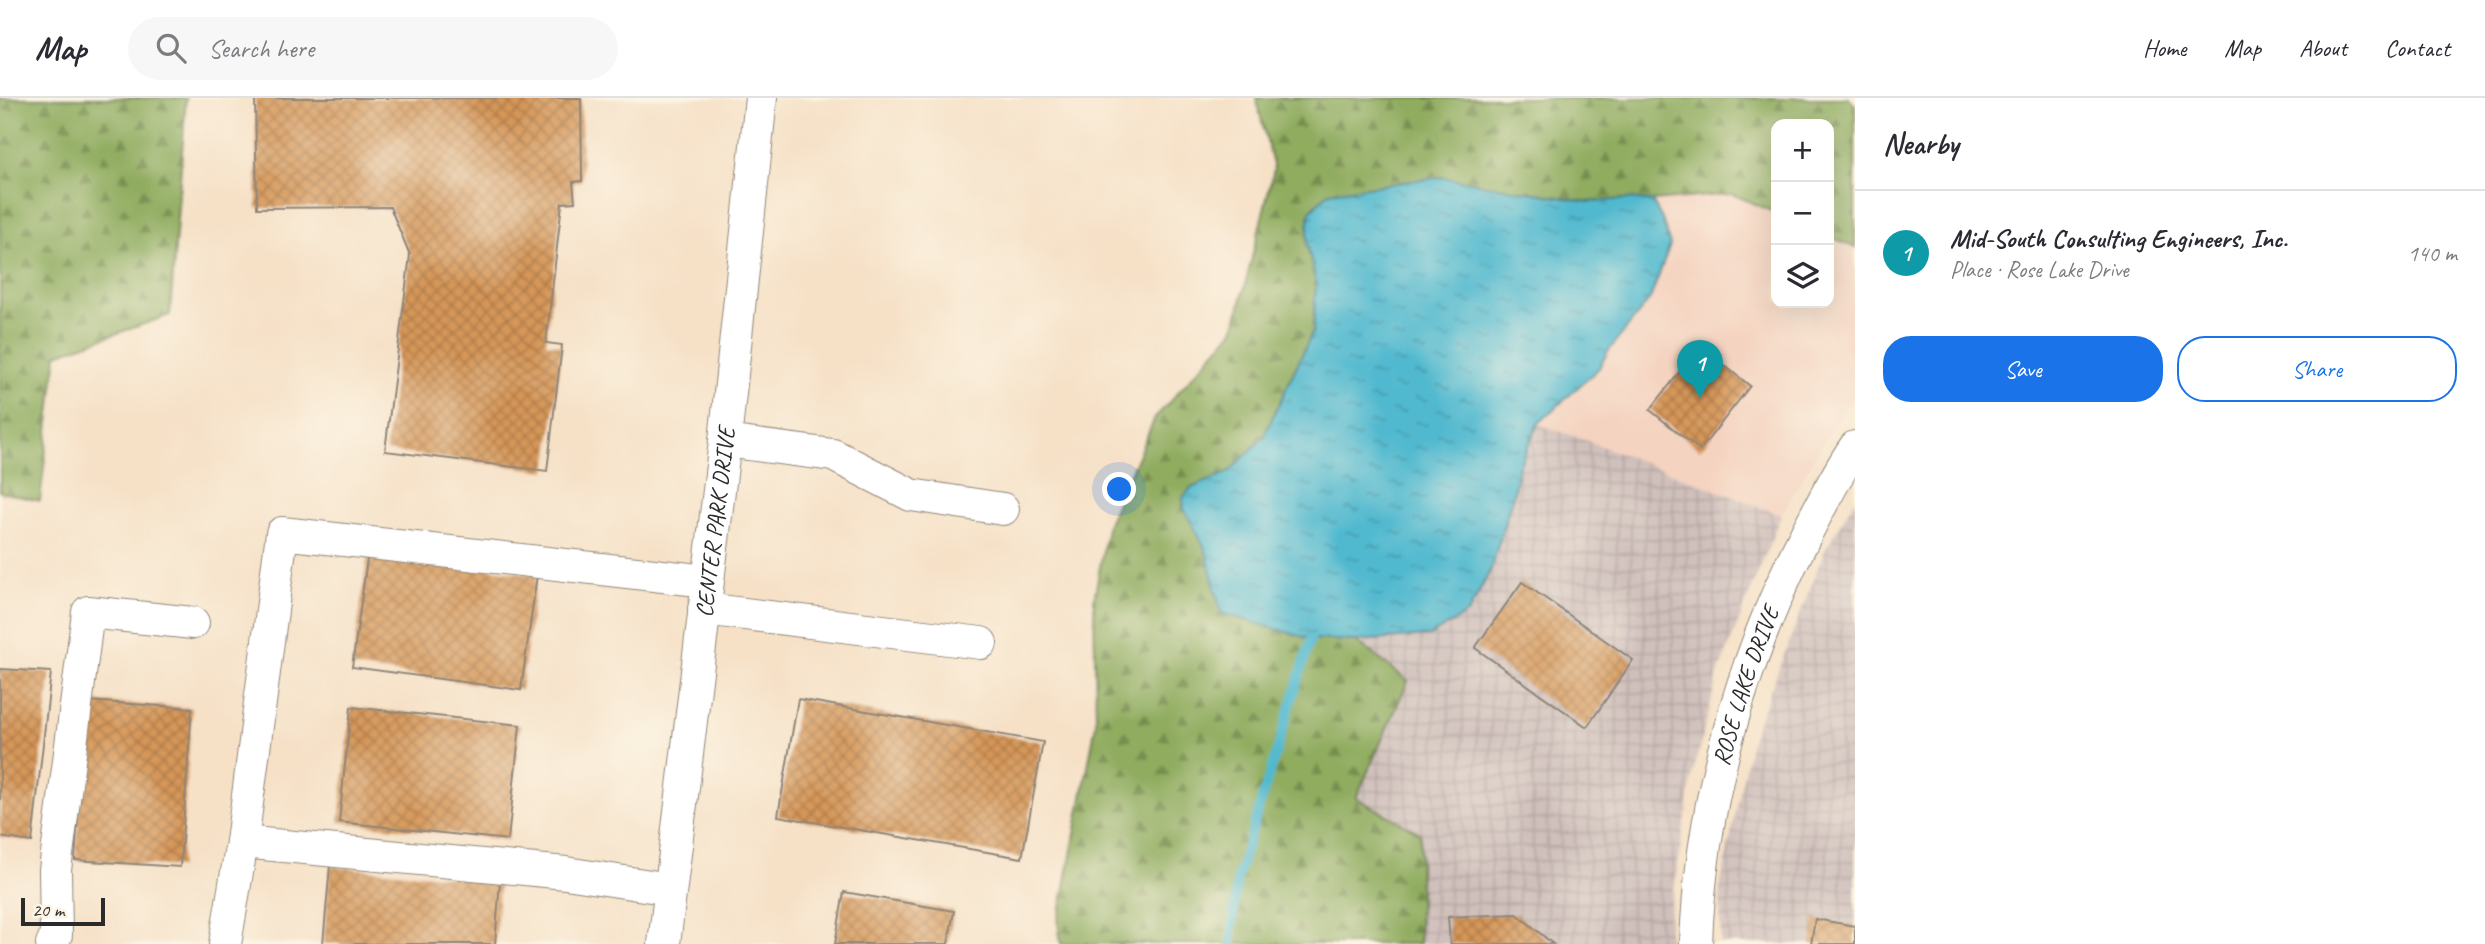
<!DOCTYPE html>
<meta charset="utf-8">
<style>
body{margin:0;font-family:Caveat,sans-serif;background:#f7f7f7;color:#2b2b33}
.controls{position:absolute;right:21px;top:21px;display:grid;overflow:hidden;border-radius:14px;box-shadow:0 7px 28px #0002}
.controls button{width:63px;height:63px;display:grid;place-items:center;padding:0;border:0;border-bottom:2px solid #e1e1e2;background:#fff;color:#2b2b33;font:35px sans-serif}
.scale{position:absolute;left:21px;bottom:18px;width:84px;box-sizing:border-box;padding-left:7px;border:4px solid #2b2b2b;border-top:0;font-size:19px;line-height:24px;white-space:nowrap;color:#2b2b2b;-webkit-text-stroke:5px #fcf5e5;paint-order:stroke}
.you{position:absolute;left:1120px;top:392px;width:24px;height:24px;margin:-18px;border:5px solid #fff;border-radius:50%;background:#1a73e8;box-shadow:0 0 0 10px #1a73e833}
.badge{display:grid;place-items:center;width:46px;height:46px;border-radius:50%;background:#1a73e8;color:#fff;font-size:23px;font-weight:700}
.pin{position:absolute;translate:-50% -58px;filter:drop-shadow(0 2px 4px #0008)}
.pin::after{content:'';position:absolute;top:37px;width:24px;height:21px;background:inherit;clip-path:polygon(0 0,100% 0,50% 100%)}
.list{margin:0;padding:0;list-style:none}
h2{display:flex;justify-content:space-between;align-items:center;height:91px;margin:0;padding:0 28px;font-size:30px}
h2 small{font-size:23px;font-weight:400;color:#7c7c81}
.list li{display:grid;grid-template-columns:46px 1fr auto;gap:21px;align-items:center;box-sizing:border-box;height:126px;padding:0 28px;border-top:2px solid #e1e1e2}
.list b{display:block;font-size:26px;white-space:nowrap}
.list p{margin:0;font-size:23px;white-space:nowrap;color:#7c7c81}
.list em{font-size:23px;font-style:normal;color:#7c7c81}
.actions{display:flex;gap:14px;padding:21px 28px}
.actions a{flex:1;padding:16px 0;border:2px solid #1a73e8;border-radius:28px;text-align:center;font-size:24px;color:#1a73e8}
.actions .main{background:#1a73e8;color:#fff}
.icon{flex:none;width:38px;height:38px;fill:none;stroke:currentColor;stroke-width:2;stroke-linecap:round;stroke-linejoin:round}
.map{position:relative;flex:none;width:1855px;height:846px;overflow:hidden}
header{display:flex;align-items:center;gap:42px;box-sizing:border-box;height:98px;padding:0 35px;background:#fff;border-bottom:2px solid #e1e1e2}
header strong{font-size:33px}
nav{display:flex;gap:38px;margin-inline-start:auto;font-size:24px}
.search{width:490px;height:63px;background:#f7f7f7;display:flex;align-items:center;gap:18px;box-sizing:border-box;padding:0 24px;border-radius:38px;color:#7c7c81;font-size:26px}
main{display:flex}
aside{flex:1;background:#fff}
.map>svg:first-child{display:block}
</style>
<header>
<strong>Map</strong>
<div class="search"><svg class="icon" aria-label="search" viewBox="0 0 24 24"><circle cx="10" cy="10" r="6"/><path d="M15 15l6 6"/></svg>Search here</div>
<nav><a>Home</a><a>Map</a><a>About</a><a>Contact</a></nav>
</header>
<main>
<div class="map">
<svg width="1855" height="846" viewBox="0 0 1855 846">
<defs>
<pattern id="industrial-grid" width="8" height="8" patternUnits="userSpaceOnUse" patternTransform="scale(1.75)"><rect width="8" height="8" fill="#d0c0bc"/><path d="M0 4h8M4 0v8" fill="none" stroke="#b3a5a2"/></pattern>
<pattern id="forest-firs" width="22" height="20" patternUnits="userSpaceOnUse" patternTransform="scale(1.75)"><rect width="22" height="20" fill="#8fac5e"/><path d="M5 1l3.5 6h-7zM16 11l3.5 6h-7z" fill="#758c4e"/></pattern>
<pattern id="water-ripples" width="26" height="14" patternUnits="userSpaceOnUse" patternTransform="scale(1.75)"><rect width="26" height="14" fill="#51b9cf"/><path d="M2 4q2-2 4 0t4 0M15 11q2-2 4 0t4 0" fill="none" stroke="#4397a8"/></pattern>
<pattern id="building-cross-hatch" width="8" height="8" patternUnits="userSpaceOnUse" patternTransform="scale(1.75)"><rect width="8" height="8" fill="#d69759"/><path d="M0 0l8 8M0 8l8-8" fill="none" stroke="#ae7b4a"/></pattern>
</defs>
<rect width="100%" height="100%" fill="#fcf5e5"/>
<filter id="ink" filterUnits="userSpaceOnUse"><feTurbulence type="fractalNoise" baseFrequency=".0143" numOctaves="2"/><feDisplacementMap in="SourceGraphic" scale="14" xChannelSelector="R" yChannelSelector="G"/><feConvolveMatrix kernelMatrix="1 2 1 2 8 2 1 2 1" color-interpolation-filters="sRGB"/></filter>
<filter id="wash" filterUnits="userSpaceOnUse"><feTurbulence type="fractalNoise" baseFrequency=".00686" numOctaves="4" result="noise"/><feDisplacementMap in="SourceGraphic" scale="28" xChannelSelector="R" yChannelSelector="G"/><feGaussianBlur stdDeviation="1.57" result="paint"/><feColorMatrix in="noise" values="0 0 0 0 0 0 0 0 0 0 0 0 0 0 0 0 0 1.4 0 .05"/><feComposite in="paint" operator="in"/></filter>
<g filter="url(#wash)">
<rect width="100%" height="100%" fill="#f6e1c7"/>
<polygon fill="#f4d3c0" points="1732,96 1776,115 1776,205 1829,205 1829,138 1855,150 1855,298 1831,331 1781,417 1585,342 1538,326 1599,270 1607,255 1650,201 1662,121 1652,103"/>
<g fill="url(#industrial-grid)">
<polygon points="1538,326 1585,342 1781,417 1719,573 1693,675 1669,819 1669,846 1419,846 1420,735 1356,700 1408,584 1356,543 1429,538 1514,393 1518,370"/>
<polygon points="1855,401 1855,846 1721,846 1720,789 1751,642 1824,454"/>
</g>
<g fill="url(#forest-firs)" stroke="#5d6c44" stroke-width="2">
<polygon points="0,0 186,0 170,217 57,256 40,403 0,394"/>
<polygon points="1256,0 1848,0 1855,7 1855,150 1829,138 1829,26 1776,26 1776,115 1732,96 1652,103 1626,101 1588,104 1534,96 1329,94 1310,113 1307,145 1316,186 1313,233 1263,340 1228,375 1191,390 1184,411 1205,450 1221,515 1311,541 1356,543 1408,583 1356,700 1420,735 1419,846 1061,846 1058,825 1096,626 1094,501 1108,425 1155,320 1234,232 1274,71"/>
</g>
<polygon fill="url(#water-ripples)" stroke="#3e727d" stroke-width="2" points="1441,79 1588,104 1626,101 1652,103 1662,121 1670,147 1650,201 1607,255 1599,270 1538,326 1518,370 1514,393 1491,471 1468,515 1429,538 1356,543 1311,541 1221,515 1205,450 1184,411 1183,399 1191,390 1228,375 1263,340 1313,233 1316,186 1307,145 1310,113 1329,94"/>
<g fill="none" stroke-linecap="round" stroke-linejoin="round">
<polyline stroke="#51b9cf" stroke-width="9" points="1231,846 1237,781 1311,541"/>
</g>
<g id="blocks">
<g fill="url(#building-cross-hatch)">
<polygon points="255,0 581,0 582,83 573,84 575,104 562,105 546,245 562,247 547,373 385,353 410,157 390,109 257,110"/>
<polygon points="1700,248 1750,288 1700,352 1650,312"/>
<polygon points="368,454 537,477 521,592 352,569"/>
<polygon points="1522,484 1633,562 1587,629 1475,550"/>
<polygon points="0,571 51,574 32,744 0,739"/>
<polygon points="798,601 1043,644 1022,760 778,718"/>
<polygon points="86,603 192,610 180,769 75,762"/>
<polygon points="351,609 520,627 508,742 339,724"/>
<polygon points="330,768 500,783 495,846 323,846"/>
<polygon points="844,794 954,813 948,846 835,846"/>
<polygon points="1517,816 1553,846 1450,846 1448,819"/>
<polygon points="1815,821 1855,828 1855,846 1811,846"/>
</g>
</g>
</g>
<g filter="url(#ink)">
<use href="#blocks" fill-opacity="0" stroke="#908679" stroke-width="2"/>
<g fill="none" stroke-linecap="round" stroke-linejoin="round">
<defs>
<g id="minor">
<polyline points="725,343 833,357 911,397 1003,411"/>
<polyline points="704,511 981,545"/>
<polyline points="242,744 566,775 670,791"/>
<polyline points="52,846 56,837 55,772 88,514 193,525"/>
<polyline points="225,846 242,744 282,435 707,483"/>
<path id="s1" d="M664 846 725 343 761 0"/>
<path id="s2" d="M1696 846C1701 702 1742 560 1808 432 1823 404 1837 375 1855 349"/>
</g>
</defs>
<use href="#minor" stroke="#908679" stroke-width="34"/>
<use href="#minor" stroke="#fff" stroke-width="32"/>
</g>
</g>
<g text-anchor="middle" stroke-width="6" stroke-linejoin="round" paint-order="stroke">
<g font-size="24" fill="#2b2b2b" stroke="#fcf5e5">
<text dy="8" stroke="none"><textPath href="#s1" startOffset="425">CENTER PARK DRIVE</textPath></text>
<text dy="8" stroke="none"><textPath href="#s2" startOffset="264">ROSE LAKE DRIVE</textPath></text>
</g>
</g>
</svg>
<div class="controls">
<button>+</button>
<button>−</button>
<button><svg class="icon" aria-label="layers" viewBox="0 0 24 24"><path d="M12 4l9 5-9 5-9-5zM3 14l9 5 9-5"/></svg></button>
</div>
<div class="scale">20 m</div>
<div class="you"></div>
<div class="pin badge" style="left:1700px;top:300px;background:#0f9aa8">1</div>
</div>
<aside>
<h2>Nearby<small></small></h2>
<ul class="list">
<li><span class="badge" style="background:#0f9aa8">1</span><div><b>Mid-South Consulting Engineers, Inc.</b><p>Place · Rose Lake Drive</p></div><em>140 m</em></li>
</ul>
<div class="actions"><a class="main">Save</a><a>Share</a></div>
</aside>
</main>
